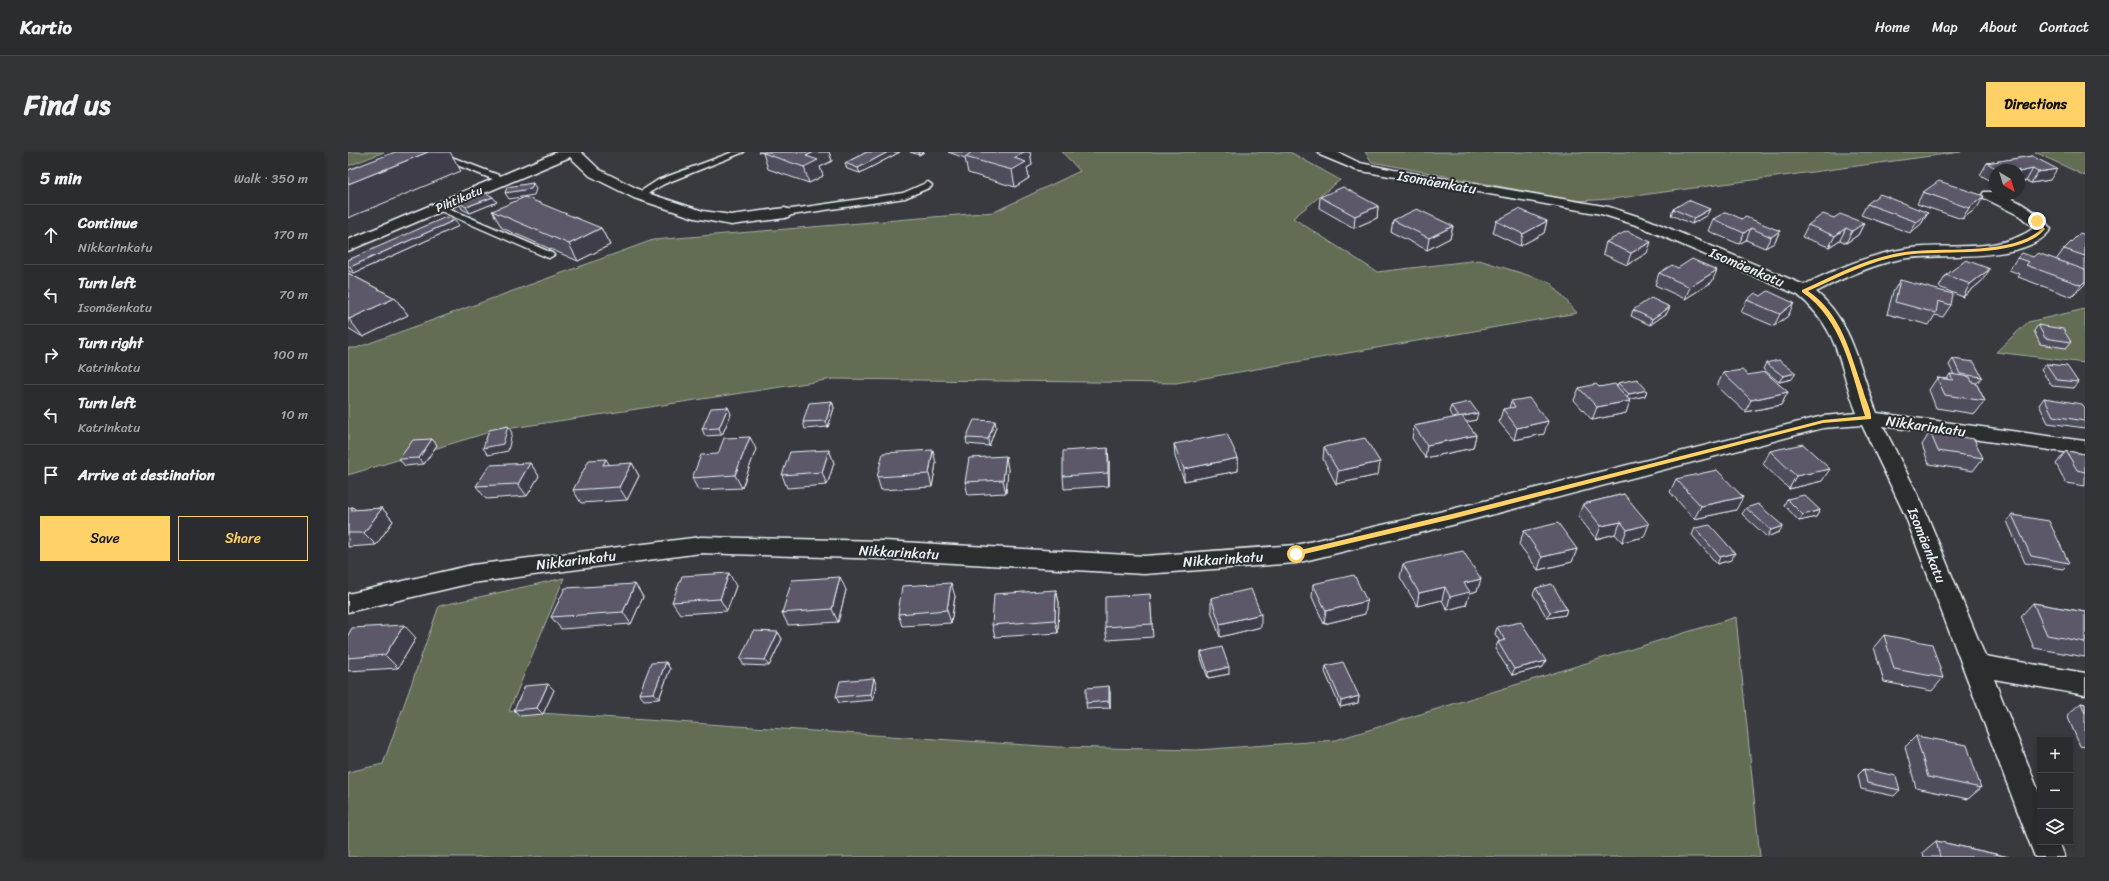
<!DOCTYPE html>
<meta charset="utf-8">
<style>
body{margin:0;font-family:Sriracha,sans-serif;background:#333438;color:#f1f3f6}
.controls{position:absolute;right:12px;bottom:12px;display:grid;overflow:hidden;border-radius:0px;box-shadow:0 2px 6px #0003}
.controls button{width:36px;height:36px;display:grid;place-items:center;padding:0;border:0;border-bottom:1px solid #47484c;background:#2b2c30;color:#f1f3f6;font:20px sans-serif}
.compass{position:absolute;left:1641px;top:12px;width:36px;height:36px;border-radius:50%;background:#2b2c30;box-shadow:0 2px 6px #0003;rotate:142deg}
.stop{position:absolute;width:12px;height:12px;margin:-9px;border:3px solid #ffd166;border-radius:50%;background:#fff}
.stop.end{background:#ffd166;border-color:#fff;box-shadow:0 1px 4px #0008}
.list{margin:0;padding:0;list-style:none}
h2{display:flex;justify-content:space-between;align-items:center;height:52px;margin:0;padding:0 16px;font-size:17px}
h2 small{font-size:13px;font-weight:400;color:#a6a7ab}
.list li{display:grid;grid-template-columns:26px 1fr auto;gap:12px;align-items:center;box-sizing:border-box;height:60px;padding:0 16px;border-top:1px solid #47484c}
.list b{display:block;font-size:15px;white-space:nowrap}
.list p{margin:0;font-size:13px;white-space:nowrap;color:#a6a7ab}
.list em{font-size:13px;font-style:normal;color:#a6a7ab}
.actions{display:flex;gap:8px;padding:12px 16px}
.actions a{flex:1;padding:9px 0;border:1px solid #ffd166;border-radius:0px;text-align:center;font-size:14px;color:#ffd166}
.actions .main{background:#ffd166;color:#111}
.icon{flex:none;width:22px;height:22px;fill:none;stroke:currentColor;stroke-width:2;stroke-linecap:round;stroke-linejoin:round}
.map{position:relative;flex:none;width:1737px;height:705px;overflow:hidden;border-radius:0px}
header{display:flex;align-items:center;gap:24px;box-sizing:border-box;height:56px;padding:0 20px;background:#2b2c30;border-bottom:1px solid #47484c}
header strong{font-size:19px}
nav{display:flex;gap:22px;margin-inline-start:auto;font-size:14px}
.intro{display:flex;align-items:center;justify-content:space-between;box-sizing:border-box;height:96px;padding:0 24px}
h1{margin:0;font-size:28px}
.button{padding:10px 18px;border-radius:0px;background:#ffd166;color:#111;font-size:14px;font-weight:700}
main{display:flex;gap:24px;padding:0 24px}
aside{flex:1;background:#2b2c30;border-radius:0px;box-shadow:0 2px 6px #0003}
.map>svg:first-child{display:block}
</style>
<header>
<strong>Kartio</strong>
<nav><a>Home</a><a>Map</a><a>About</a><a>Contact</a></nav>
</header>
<div class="intro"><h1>Find us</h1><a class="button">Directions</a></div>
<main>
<aside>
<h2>5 min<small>Walk · 350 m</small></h2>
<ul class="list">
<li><svg class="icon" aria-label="ahead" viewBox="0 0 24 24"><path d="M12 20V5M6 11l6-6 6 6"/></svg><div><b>Continue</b><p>Nikkarinkatu</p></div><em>170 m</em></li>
<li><svg class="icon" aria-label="left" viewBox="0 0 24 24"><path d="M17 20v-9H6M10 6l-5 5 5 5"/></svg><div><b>Turn left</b><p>Isomäenkatu</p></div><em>70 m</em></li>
<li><svg class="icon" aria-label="right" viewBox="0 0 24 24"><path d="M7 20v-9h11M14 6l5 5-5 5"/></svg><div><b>Turn right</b><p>Katrinkatu</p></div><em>100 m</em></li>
<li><svg class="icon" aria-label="left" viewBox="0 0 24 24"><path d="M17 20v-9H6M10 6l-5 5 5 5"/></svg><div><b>Turn left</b><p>Katrinkatu</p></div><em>10 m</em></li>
<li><svg class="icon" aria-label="arrive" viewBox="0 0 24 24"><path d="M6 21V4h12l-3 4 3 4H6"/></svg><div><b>Arrive at destination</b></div></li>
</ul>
<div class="actions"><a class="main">Save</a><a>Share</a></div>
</aside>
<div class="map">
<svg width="1737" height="705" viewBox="0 0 1737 705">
<rect width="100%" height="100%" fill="#393a40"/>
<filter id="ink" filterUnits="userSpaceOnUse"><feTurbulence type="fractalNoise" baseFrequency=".025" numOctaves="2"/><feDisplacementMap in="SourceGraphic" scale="8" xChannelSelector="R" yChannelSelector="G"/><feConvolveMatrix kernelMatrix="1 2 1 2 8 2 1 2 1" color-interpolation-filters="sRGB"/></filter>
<g filter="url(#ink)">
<g fill="#626d53" stroke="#a5afa6">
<polygon points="0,0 36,0 0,14"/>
<polygon points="714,0 942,0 992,28 945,66 1029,120 1131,108 1202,130 1229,161 828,231 485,227 145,279 0,323 0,196 8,196 305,88 646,60 732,19"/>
<polygon points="1017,0 1613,0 1264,47 1228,49 1024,10"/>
<polygon points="1687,0 1737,0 1737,24"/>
<polygon points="1737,157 1737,211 1648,200 1680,170"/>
<polygon points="216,426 161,559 709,595 849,598 988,588 1388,465 1412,705 0,705 0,620 35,612 91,454"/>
</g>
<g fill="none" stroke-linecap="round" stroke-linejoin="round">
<defs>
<g id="service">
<polygon points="385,0 396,0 316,32 294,45 291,46 287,43 310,28"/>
<polygon points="93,1 158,26 159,28 152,30 86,4"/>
<polygon points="580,30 584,33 583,35 557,46 437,64 432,61 437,58 555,41"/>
<polygon points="91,52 204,101 206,103 201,106 198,105 88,57 87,55"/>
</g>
<g id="minor">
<polygon points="209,0 233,0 252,18 296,40 355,59 383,63 437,56 442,58 445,61 442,64 437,66 383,73 347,66 286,46 242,24 222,5 0,99 0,88"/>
<path d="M970 0H989L1012 11 1046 18 1261 55 1301 68 1456 133C1487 117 1521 103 1556 97 1598 90 1649 103 1686 76L1672 64 1636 46 1634 43 1636 40H1646L1647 42C1664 42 1693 63 1703 77 1678 113 1592 100 1553 107 1523 113 1495 126 1468 140 1506 171 1511 218 1529 261L1737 289V303L1535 274 1574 351 1637 504 1737 521V543L1646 527 1692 643V690H1711L1717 705H1687L1557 363 1514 273 1475 276 1104 373 948 411 796 422 536 407 353 401 124 431 0 460V442L124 413 353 385 536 389 796 404 948 393 1104 357 1475 264 1509 261C1490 213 1493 179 1450 143L1291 74 1253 62 1008 18 972 3Z"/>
</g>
</defs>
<use href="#service" stroke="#e8f1f8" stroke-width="3"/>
<use href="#minor" stroke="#e8f1f8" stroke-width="3"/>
<use href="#service" fill="#2a2d2e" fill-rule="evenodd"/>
<use href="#minor" fill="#2a2d2e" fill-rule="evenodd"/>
</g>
<g fill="#4e4d5c" stroke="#e8f1f8">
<polygon points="410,0 481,0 484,9 472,15 475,24 461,31 420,17 415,1"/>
<polygon points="519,0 552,0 512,21 499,17 497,11"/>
<polygon points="562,0 576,0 571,3"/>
<polygon points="600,0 682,0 684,13 679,16 681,26 667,35 620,21 617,6"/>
<polygon points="1684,4 1702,28 1683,31 1678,29 1671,30 1671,18 1647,18 1647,31 1632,23 1639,11"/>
<polygon points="1575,40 1629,56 1614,67 1569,52"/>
<polygon points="972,45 1030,54 1029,66 1006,76 971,56"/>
<polygon points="149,50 122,61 114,57 111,51"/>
<polygon points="1519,52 1580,61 1573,72 1562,81 1513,63"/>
<polygon points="1325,57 1359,63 1344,72 1323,63"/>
<polygon points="144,59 253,76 262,93 230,109 154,76"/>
<polygon points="1486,66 1516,71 1510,83 1498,91 1492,88 1481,95 1454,85 1460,73"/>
<polygon points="1365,67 1394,67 1432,79 1426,91 1417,96 1398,88 1391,92 1360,79"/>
<polygon points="107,68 111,74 6,121 0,119 0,108"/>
<polygon points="1045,68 1105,74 1102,86 1079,98 1043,80"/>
<polygon points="1148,69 1199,69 1196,81 1172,94 1145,81"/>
<polygon points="1737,83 1737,132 1724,145 1670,125 1672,122 1661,118 1669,106 1685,105 1708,108 1716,97"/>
<polygon points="1258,90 1299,101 1279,113 1255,102"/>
<polygon points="1330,116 1364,130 1337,147 1307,133 1311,121"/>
<polygon points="0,121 47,146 60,163 15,185 0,176"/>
<polygon points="1598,123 1634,129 1615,145 1591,135"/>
<polygon points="1552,128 1603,153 1595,165 1587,163 1581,173 1539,162 1545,140"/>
<polygon points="1399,148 1440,164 1426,174 1393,160"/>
<polygon points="1285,158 1319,161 1302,173 1283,164"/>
<polygon points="1690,173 1723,190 1718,196 1692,192 1686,179"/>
<polygon points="1605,207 1634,225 1629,231 1628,231 1637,249 1627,262 1588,256 1581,238 1589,226 1599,227 1602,222 1606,223 1601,213"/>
<polygon points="1418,211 1444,227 1431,230 1415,217"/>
<polygon points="1698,212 1730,230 1725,236 1704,234 1693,218"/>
<polygon points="1375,221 1400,223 1440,240 1433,253 1397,260 1369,234"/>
<polygon points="1270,231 1299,238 1297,244 1281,247 1278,261 1244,268 1226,248 1231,236 1269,234"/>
<polygon points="1696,246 1737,256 1737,276 1700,271 1691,253"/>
<polygon points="484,249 486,256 480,275 457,277 455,270"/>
<polygon points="1163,249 1196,282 1166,288 1151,270 1155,257 1161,256"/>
<polygon points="1103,254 1128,268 1118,270 1128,283 1125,296 1077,306 1064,286 1066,274 1106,266 1101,260"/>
<polygon points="383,262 374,283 357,284 354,277"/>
<polygon points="648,275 641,294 619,292 618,286"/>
<polygon points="1582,280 1635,306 1625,319 1581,312 1574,293"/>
<polygon points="84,287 89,293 76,312 57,314 51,307"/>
<polygon points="826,292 890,306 890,319 836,329 827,305"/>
<polygon points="976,295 1030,323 988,332 975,307"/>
<polygon points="408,297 394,336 350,338 344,326 370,302"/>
<polygon points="481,298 486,311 479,333 439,336 434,323"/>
<polygon points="1422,299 1474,329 1441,337 1415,312"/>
<polygon points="1718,299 1737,302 1737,334 1718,331 1708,312"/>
<polygon points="761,309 761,334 716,337 715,324"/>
<polygon points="182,311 191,324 179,344 138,347 128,334"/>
<polygon points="284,311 291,324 279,348 233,351 225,338"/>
<polygon points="588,311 584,335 533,338 529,325"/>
<polygon points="660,317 658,341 620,343 617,330"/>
<polygon points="1328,327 1388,358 1346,367 1322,340"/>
<polygon points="1276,342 1296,385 1274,390 1267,382 1248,387 1230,364 1235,352"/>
<polygon points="1439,347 1472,358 1468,365 1451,369 1436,353"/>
<polygon points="5,355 8,358 34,356 45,369 28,393 0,395 0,356"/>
<polygon points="1398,356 1431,380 1419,385 1394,362"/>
<polygon points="1664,363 1721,411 1715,417 1677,411 1659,369"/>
<polygon points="1347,376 1383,408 1369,412 1344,383"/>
<polygon points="1176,379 1229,397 1224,410 1190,418 1171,392"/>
<polygon points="1055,412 1133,427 1129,439 1122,441 1118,453 1099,458 1094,448 1069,454 1052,425"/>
<polygon points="287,432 295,445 283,472 213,477 203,465"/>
<polygon points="965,432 1017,462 976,472 964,445"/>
<polygon points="388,434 379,459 332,462 324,450"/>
<polygon points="1188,436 1219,457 1217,463 1199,466 1185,442"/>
<polygon points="498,438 490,470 440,473 434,461"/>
<polygon points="708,438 711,450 710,481 647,485 644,473"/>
<polygon points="802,442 805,485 759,488 757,475"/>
<polygon points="607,444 603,471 554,474 550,462"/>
<polygon points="863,446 913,475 872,485 863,459"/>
<polygon points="1685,451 1737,460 1737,505 1686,496 1673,464"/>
<polygon points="1149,475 1195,515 1164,523 1147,497 1150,490 1152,490 1147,482"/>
<polygon points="430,480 434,487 421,514 396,513 392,507"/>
<polygon points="0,483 68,486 50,516 0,519"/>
<polygon points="1536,483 1595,526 1584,539 1536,530 1526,495"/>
<polygon points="853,500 881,522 860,526 853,506"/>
<polygon points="318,510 322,517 311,547 296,548 291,542"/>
<polygon points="978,514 1011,544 1010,551 992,555 977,520"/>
<polygon points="528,532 525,548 491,551 488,545"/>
<polygon points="206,538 195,562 172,564 166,558"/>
<polygon points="762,540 762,556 739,557 738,551"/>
<polygon points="1733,551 1737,552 1737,595 1732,594 1719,563"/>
<polygon points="1568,584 1633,636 1620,647 1568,636 1557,595"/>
<polygon points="1516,617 1552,638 1546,644 1513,637 1510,623"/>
<polygon points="1588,689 1661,705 1576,705 1575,700"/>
</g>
<g fill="#403e4b" stroke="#e8f1f8">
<polygon points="80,0 102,0 113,19 0,66 0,32"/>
<polygon points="466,0 481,0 484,9 472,15 475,24 461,31 456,15 458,4"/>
<polygon points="540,0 552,0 512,21 510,16"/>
<polygon points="570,0 576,0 571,3"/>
<polygon points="676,0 682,0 684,13 679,16 681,26 667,35 664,18 666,6"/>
<polygon points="1685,17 1678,29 1671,30 1671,20"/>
<polygon points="1709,17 1702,28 1683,31 1690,20"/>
<polygon points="185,31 188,37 186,43 161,47 157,41"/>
<polygon points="1636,44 1629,56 1614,67 1621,56"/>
<polygon points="145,45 149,50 122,61 118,55"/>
<polygon points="1030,54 1029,66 1006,76 1007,64"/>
<polygon points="1362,57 1359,63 1344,72 1346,66"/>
<polygon points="1580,61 1573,72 1562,81 1569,70"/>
<polygon points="107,68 111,74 6,121 2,115"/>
<polygon points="1199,69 1196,81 1172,94 1175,82"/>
<polygon points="1516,71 1510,83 1498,91 1504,79"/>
<polygon points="1105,74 1102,86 1079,98 1081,86"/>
<polygon points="253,76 262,93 230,109 221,92"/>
<polygon points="1403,76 1398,88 1391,92 1396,81"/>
<polygon points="1498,76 1492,88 1481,95 1487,84"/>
<polygon points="1432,79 1426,91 1417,96 1423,85"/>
<polygon points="1303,90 1299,101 1279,113 1283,101"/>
<polygon points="1642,117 1634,129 1615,145 1622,132"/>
<polygon points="1369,118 1364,130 1337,147 1342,135"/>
<polygon points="1737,129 1737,132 1724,145 1733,133"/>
<polygon points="47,146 60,163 15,185 1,167"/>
<polygon points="1446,151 1440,164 1426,174 1432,162"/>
<polygon points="1322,155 1319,161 1302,173 1304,167"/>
<polygon points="1448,221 1444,227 1431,230 1435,224"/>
<polygon points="1299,238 1297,244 1278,248 1281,242"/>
<polygon points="1440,240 1433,253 1397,260 1403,248"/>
<polygon points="484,249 486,256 480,275 478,269"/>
<polygon points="1282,249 1278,261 1244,268 1249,255"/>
<polygon points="380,255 383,262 374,283 371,276"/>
<polygon points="1130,261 1128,268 1110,272 1111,265"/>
<polygon points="647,269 648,275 641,294 640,287"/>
<polygon points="1200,269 1196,282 1166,288 1169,276"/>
<polygon points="160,274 164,281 160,299 140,303 135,296"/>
<polygon points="1128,283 1125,296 1077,306 1079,293"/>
<polygon points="402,285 408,297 394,336 387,323"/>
<polygon points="84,287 89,293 76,312 71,306"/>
<polygon points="760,296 761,309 761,334 760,321"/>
<polygon points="481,298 486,311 479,333 474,320"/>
<polygon points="585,298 588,311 584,335 581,322"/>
<polygon points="658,304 660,317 658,341 655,328"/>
<polygon points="890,306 890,319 836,329 836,317"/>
<polygon points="258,307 266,320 255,313"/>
<polygon points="1032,310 1030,323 988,332 990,319"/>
<polygon points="182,311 191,324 179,344 170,332"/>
<polygon points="284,311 291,324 279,348 271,335"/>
<polygon points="1482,317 1474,329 1441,337 1448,324"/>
<polygon points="1395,345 1388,358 1346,367 1353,354"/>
<polygon points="34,356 45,369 28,393 16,381"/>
<polygon points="1472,358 1468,365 1451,369 1455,363"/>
<polygon points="1273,370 1267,382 1248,387 1253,374"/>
<polygon points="1301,372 1296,385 1274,390 1279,378"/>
<polygon points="1435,374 1431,380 1419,385 1423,378"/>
<polygon points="1229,397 1224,410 1190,418 1194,405"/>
<polygon points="1387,401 1383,408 1369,412 1372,405"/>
<polygon points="381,421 388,434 379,459 372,447"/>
<polygon points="492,425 498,438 490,470 484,457"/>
<polygon points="1133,427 1129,439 1122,441 1118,453 1099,458 1102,445 1116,431"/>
<polygon points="603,431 607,444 603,471 599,458"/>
<polygon points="287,432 295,445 283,472 275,460"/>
<polygon points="1097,435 1094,448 1069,454 1071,441"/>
<polygon points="708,438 711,450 710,481 707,468"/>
<polygon points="1019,449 1017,462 976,472 978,459"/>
<polygon points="1219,457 1217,463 1199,466 1202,460"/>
<polygon points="913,462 913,475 872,485 872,472"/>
<polygon points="56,473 68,486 50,516 37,503"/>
<polygon points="430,480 434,487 421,514 417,508"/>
<polygon points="1198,509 1195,515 1164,523 1166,517"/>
<polygon points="318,510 322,517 311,547 306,541"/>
<polygon points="881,515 881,522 860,526 860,520"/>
<polygon points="526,526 528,532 525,548 523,542"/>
<polygon points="200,532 206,538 195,562 189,556"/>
<polygon points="761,534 762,540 762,556 761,549"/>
<polygon points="1011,544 1010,551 992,555 993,549"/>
</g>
<g fill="#5b596b" stroke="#e8f1f8">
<polygon points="47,0 80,0 0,32 0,18"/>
<polygon points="417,0 466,0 458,4 470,8 456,15 415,1"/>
<polygon points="519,0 540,0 510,16 497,11"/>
<polygon points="624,0 676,0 666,6 678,10 664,18 617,5"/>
<polygon points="1684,4 1709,17 1690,20 1685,17 1671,20 1671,18 1651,18 1639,11"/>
<polygon points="1591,29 1636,44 1621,56 1575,40"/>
<polygon points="185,31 183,37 157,41 159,35"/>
<polygon points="995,35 1030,54 1007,64 972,45"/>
<polygon points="138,41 145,45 118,55 111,51"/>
<polygon points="1532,42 1580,61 1569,70 1519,52"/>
<polygon points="177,45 253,76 221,92 144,59"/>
<polygon points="1340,48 1362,57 1346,66 1325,57"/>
<polygon points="1069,57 1105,74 1081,86 1045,68"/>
<polygon points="1171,57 1199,69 1175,82 1148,69"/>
<polygon points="1378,60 1394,67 1398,65 1432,79 1423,85 1403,76 1396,81 1365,67"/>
<polygon points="1475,62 1486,66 1492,62 1516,71 1504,79 1498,76 1487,84 1460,73"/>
<polygon points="98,65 107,68 2,115 0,114 0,108"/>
<polygon points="1279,79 1303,90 1283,101 1258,90"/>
<polygon points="1732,81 1737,83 1737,104 1716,97"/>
<polygon points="1674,101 1685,105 1690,101 1737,118 1737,129 1733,133 1678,113 1681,110 1669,106"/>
<polygon points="1344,107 1369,118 1342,135 1311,121 1324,113 1330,116"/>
<polygon points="1618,108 1642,117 1622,132 1598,123"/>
<polygon points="0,121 47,146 1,167 0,166"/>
<polygon points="1552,128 1605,142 1603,153 1590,149 1588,161 1547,150"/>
<polygon points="1420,139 1446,151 1432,162 1399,148 1407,141 1413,144"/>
<polygon points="1303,146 1322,155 1304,167 1285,158"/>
<polygon points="1690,173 1715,177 1723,190 1697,186"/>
<polygon points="1605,207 1626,210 1634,225 1612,222"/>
<polygon points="1431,208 1448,221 1435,224 1418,211"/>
<polygon points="1698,212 1719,214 1730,230 1709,228"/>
<polygon points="1394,218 1400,223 1417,220 1440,240 1403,248 1375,221"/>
<polygon points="1602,222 1622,225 1624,230 1628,231 1637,249 1597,243 1589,226 1605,228"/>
<polygon points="1289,227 1299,238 1281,242 1270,231"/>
<polygon points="1248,232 1251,235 1267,232 1282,249 1249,255 1231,236"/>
<polygon points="1181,246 1200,269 1169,276 1155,257 1167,255 1163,249"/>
<polygon points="1696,246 1734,252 1737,256 1737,269 1705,264"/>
<polygon points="484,249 478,269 455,270 461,251"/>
<polygon points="1122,250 1130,261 1111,265 1103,254"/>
<polygon points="380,255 371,276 354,277 363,256"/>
<polygon points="1114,264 1128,283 1079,293 1066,274"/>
<polygon points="626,268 647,269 640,287 618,286"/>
<polygon points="160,274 155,292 135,296 141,278"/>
<polygon points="1582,280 1626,287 1635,306 1590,299"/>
<polygon points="879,282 890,306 836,317 826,292"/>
<polygon points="402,285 387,323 344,326 353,303 370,302 376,286"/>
<polygon points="1017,286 1032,310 990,319 976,295"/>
<polygon points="84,287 71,306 51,307 65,288"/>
<polygon points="1455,292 1482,317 1448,324 1422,299"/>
<polygon points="760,296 760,321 715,324 715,299"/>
<polygon points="481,298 474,320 434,323 442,300"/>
<polygon points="585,298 581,322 529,325 535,301"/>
<polygon points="1718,299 1737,302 1737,320 1729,318"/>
<polygon points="658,304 655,328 617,330 621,306"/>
<polygon points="258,307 255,313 284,311 271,335 225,338 241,308"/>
<polygon points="182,311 170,332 128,334 142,313"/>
<polygon points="1369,318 1395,345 1353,354 1328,327"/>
<polygon points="1276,342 1301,372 1279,378 1273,370 1253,374 1235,352"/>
<polygon points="1456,343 1472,358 1455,363 1439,347"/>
<polygon points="1410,352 1435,374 1423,378 1398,356"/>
<polygon points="5,355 3,358 34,356 16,381 0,381 0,356"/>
<polygon points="1664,363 1701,369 1721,411 1683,404"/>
<polygon points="1210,371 1229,397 1194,405 1176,379"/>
<polygon points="1362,373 1387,401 1372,405 1347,376"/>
<polygon points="1115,399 1133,427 1116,431 1122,440 1102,445 1097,435 1071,441 1055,412"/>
<polygon points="381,421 372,447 324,450 334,424"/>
<polygon points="1006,423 1019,449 978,459 965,432"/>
<polygon points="492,425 484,457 434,461 444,428"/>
<polygon points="603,431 599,458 550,462 554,434"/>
<polygon points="287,432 275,460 203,465 217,436"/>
<polygon points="1204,432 1219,457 1202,460 1188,436"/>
<polygon points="903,437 913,462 872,472 863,446"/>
<polygon points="708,438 707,468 644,473 646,442"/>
<polygon points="802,442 804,472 757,475 757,445"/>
<polygon points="1685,451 1737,460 1737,490 1699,483"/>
<polygon points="1173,470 1198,509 1166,517 1150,490 1157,488 1149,475"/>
<polygon points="56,473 37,503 0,506 0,483 4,476"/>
<polygon points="405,479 430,480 417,508 392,507"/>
<polygon points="1536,483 1584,492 1595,526 1546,517"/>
<polygon points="874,495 881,515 860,520 853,500"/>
<polygon points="318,510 306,541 291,542 303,511"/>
<polygon points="995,510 1011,544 993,549 978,514"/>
<polygon points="526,526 523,542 488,545 492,529"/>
<polygon points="200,532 189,556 166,558 177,534"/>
<polygon points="761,534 761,549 738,551 738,536"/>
<polygon points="1733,551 1737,552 1737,561"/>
<polygon points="1568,584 1619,593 1633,636 1580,625"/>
<polygon points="1516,617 1548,624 1552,638 1519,631"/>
<polygon points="1588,689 1661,705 1592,705"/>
</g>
</g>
<path fill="#ffd166" d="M1689 68 1697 77C1671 108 1594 97 1557 103 1523 108 1491 125 1460 139 1494 162 1502 201 1515 238 1517 247 1524 259 1523 267L1475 271 1104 367 948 404 945 402 948 399 1104 362 1475 268 1517 264C1503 220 1495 168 1454 140V138C1487 123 1521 105 1557 100 1594 95 1666 104 1693 77L1687 69Z"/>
<g text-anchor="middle" stroke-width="4" stroke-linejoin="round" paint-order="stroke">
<g font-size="12" fill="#e8f1f8" stroke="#2a2d2e">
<text transform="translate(111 47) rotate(-23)" y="4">Pihtikatu</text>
</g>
<g font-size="14" fill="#e8f1f8" stroke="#2a2d2e">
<text transform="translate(1089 30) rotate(10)" y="5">Isomäenkatu</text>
<text transform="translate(1399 115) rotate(23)" y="5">Isomäenkatu</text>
<text transform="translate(1578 274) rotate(8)" y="5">Nikkarinkatu</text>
<text transform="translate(1579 393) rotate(68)" y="5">Isomäenkatu</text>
<text transform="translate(551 400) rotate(3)" y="5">Nikkarinkatu</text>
<text transform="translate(875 407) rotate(-4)" y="5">Nikkarinkatu</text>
<text transform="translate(228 408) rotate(-7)" y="5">Nikkarinkatu</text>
</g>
</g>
</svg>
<div class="controls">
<button>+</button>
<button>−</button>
<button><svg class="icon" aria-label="layers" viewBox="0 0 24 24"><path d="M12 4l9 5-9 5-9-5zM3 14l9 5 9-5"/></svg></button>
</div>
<svg class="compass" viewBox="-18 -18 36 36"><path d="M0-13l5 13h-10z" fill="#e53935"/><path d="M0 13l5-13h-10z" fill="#a6a7ab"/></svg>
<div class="stop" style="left:948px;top:402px"></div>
<div class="stop end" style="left:1689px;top:69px"></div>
</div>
</main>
